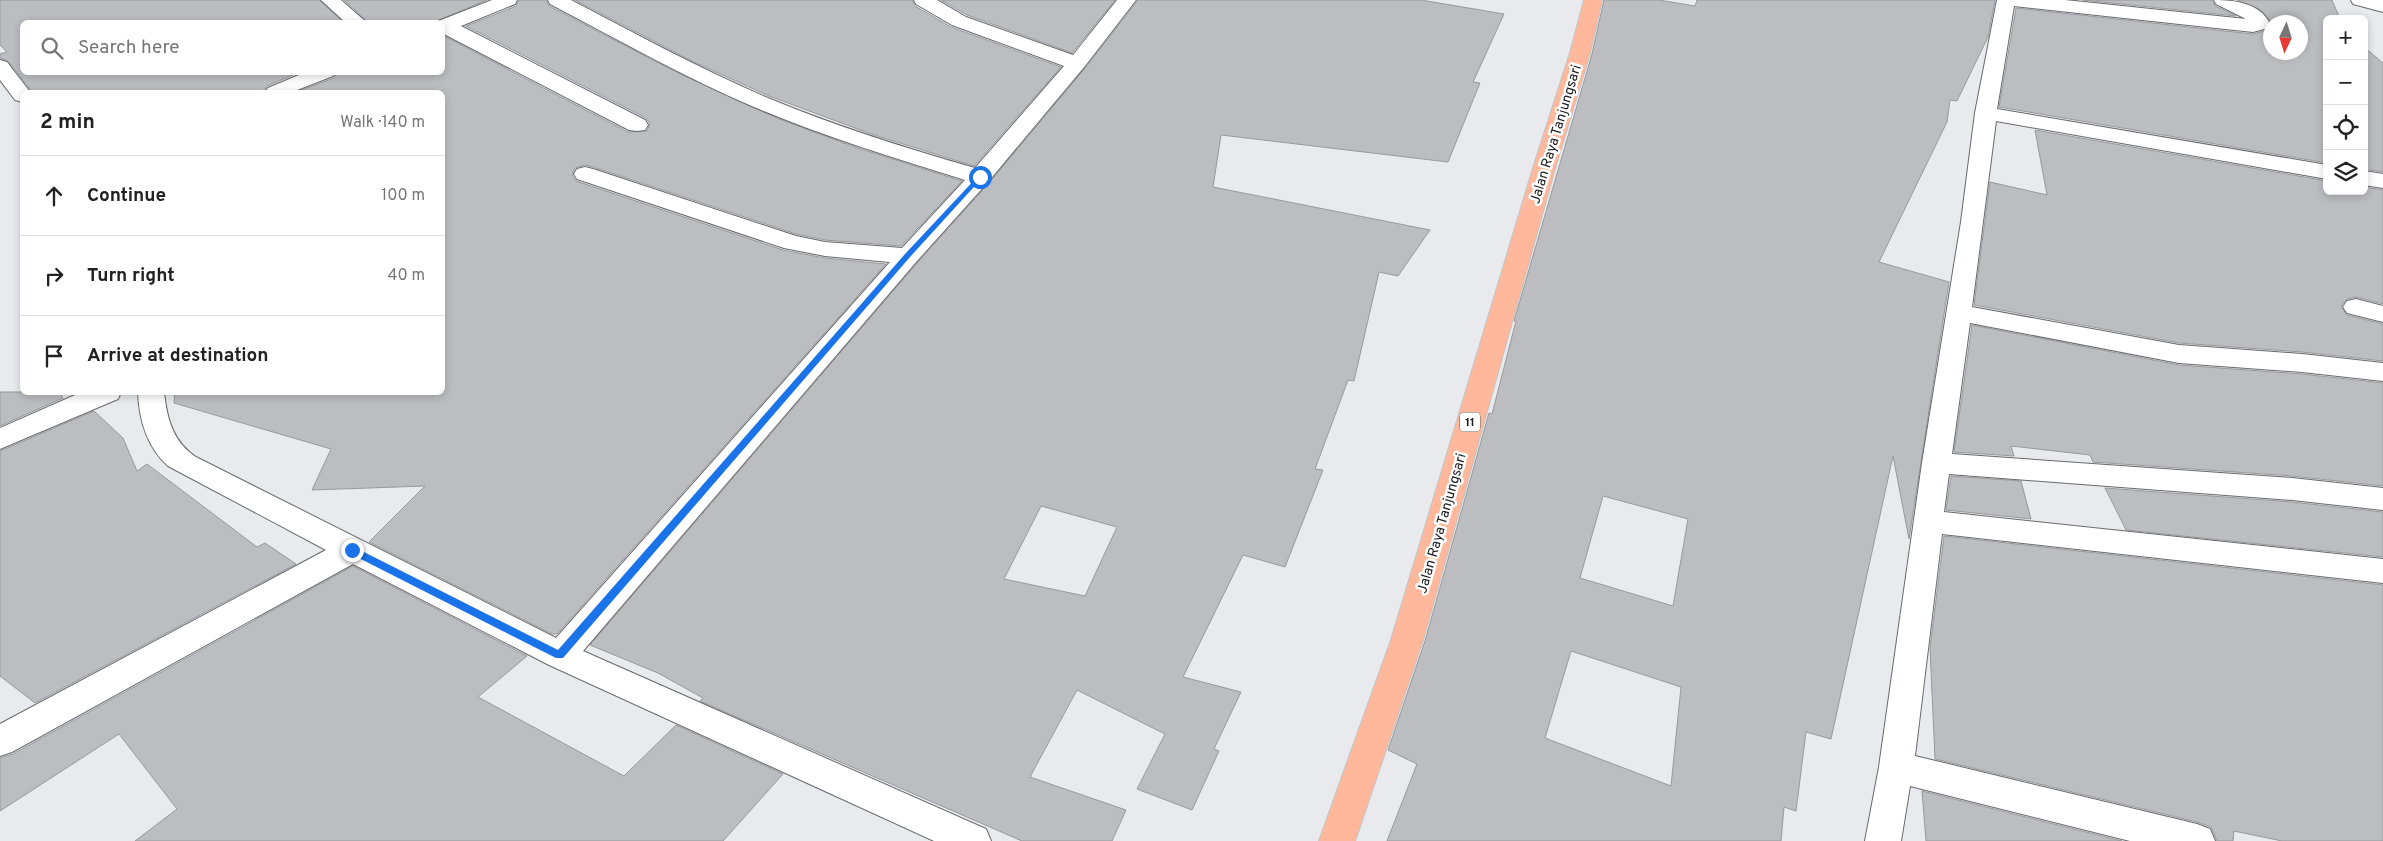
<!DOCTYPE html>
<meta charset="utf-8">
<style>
body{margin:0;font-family:Overpass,sans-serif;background:#f2f2f2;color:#222}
.controls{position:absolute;right:15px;top:15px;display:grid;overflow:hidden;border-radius:8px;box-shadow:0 2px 8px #0003}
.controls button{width:45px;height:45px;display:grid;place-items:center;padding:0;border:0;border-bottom:1px solid #e0e0e0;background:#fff;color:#222;font:25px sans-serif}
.compass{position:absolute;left:2263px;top:15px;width:45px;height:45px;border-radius:50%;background:#fff;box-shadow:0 2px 8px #0003;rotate:184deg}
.stop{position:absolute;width:15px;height:15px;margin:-11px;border:4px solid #1a73e8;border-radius:50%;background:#fff}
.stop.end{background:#1a73e8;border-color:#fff;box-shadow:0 1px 5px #0008}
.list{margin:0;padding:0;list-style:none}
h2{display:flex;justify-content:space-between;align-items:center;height:65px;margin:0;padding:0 20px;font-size:21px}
h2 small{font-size:16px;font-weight:400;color:#767676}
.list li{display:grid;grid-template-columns:32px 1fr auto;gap:15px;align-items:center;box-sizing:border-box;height:80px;padding:0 20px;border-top:1px solid #e0e0e0}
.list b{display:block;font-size:19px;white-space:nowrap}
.list em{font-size:16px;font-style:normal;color:#767676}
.icon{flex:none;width:28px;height:28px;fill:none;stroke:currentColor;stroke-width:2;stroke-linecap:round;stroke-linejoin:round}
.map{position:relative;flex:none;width:2383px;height:841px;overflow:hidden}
.search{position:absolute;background:#fff;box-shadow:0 2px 8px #0003;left:20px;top:20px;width:425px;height:55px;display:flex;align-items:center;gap:12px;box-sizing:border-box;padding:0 18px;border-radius:8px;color:#767676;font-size:19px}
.panel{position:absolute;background:#fff;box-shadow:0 2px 8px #0003;left:20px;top:90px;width:425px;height:305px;border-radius:8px}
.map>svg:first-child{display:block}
</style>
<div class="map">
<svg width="2383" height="841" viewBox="0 0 2383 841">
<rect width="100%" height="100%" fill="#e8eaee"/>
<g fill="#bbbdc0" stroke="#979a9d" fill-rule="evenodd">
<polygon points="0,0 319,0 343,22 22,22 22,72 300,72 267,86 263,92 32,92 8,61 0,58 0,54 7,52 0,45"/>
<polygon points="344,0 487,0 434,22 368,22"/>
<polygon points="519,0 546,0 549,6 676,72 779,119 858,148 962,181 901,246 825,240 796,234 593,167 585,165 575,168 572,175 576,181 783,250 825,258 886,264 557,634 552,634 369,542 425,486 312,490 331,449 174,403 175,392 442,392 442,92 296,92 334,78 338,72 442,72 442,35 628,132 647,131 650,124 646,118 466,26 516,6"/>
<polygon points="575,0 912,0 915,6 951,27 1061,67 974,166 871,134 769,96 694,62"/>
<polygon points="941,0 1115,0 1072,53 967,15"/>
<path d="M1138 0H1421L1504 14 1473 82 1480 83 1448 162 1221 135 1213 187 1430 230 1398 276 1379 272 1354 381 1348 380 1315 469 1323 470 1285 567 1243 555 1183 677 1241 692 1214 749 1219 751 1192 810 1137 789 1165 734 1077 690 1030 777 1126 810 1112 841H1022L700 701 703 698 658 673 590 645 918 262 989 183 1086 67ZM1041 506 1117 527 1085 596 1004 579Z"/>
<path d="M1604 0H1659L1695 6 1697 0H1995L1988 37 1957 101 1950 100 1947 122 1879 262 1949 282 1909 539 1893 456 1831 739 1806 732 1796 811 1784 807 1781 841H1387L1417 764 1388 750 1425 641 1489 413 1492 414 1516 321H1514L1592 54ZM1603 496 1688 519 1673 606 1580 578ZM1571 651 1681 687 1671 786 1545 738Z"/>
<polygon points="2083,0 2212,0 2215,6 2236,16"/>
<polygon points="2237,0 2332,0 2340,19 2327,19 2327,163 1999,107 2016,8 2253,34 2268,30 2270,27 2270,52 2300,52 2300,22 2271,22 2261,10"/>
<polygon points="2364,47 2383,63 2383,172 2364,169"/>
<polygon points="2035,130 2327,181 2327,191 2364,191 2364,187 2383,190 2383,304 2356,297 2347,299 2341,306 2347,315 2383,324 2383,361 2302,352 2179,343 1974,305 1990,182 2047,195"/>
<polygon points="1972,325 2179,365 2302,374 2383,383 2383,486 2292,476 2093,462 2090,455 2011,446 2014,456 1954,452"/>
<polygon points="0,392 59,392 63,398 0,426"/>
<polygon points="94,411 123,438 137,471 147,464 257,547 265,543 296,564 35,703 0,676 0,451"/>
<polygon points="1951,476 2021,481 2031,519 1946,510"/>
<polygon points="2105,488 2292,502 2383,512 2383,557 2126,530"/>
<polygon points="1944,536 2383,585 2383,841 2282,841 2234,831 2233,841 2217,841 2211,827 2197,822 1935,759 1930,648"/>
<polygon points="353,566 527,656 478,697 624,776 676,725 783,774 723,841 135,841 177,809 119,734 0,811 0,758 13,754"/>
<polygon points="1922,791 2122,841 1926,841"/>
</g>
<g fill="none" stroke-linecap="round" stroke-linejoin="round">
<defs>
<g id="minor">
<polygon points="321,0 341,0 366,22 345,22"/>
<polygon points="492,0 517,0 515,4 461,26 645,120 648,125 645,130 637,131 629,130 442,33 442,22 436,22"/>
<path d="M548 0H571C636 34 700 69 768 98 835 126 905 148 975 168L1064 66 952 25 916 4 914 0H937L966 17 1073 55 1117 0H1136L1085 66 988 182 917 261 583 651 986 829 991 841H934L549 665 353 564 12 752 0 756V724L326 550 168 466C147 447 139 420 138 392H164C167 419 173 442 196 457L556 638 890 262 825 256 784 248 577 179 574 174 577 169 585 167 593 169 796 236 825 242 902 248 965 180C894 158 822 136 754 107 684 77 617 39 550 4Z"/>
<path d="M1997 0H2065L2246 19 2216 4 2214 0C2234 0 2261 3 2270 24L2268 28 2253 32 2014 6 1997 109 2327 165V179L1996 121 1972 307 2179 345 2302 354 2383 363V381L2302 372 2179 363 1970 323 1952 454 2292 478 2383 488V510L2292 500 1949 474 1944 512 2383 559V583L1942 534 1915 756 2197 824 2210 829 2215 841H2130L1910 786 1901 841H1865L1879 767 1922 463 1961 222 1975 113Z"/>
<polygon points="2351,0 2383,0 2383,12 2353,4"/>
<polygon points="0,60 7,62 30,92 22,92 22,102 15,100 0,80"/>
<polygon points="306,72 336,72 333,76 292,92 265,92 268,88"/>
<polygon points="2364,171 2383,174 2383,188 2364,185"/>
<polygon points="2356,299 2383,306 2383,322 2347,313 2343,307 2347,301"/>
<polygon points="82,392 121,392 118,399 0,449 0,428"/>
</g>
<polygon id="highway" points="1584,0 1602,0 1590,53 1556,165 1423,640 1355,841 1319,841 1391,640 1534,165 1570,53"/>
</defs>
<use href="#minor" stroke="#686a6d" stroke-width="2"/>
<use href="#highway" stroke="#c4c4c5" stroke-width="2"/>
<use href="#minor" fill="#fff" fill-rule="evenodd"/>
<use href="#highway" fill="#ffb89b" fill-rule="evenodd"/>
</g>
<polygon fill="#1a73e8" points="978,176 983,177 910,257 563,658 556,658 349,553 349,548 356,548 558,650 905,254"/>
<g text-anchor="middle" stroke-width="5" stroke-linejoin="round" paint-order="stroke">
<rect fill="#fff" stroke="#616162" stroke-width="1" x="1460" y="412.5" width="20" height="19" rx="4"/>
<g font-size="12" font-weight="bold" fill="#1d1d1f">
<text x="1470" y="426">11</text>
</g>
<g font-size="14" fill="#1d1d1f" stroke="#fff">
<text transform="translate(1555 134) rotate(-73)" y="5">Jalan Raya Tanjungsari</text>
<text transform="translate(1441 523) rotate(-74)" y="5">Jalan Raya Tanjungsari</text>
</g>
</g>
</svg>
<div class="controls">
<button>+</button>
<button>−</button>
<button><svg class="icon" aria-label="locate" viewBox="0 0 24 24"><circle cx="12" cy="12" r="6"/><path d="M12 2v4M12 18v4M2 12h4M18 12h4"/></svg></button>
<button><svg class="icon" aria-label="layers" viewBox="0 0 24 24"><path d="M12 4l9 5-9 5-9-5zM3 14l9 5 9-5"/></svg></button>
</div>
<svg class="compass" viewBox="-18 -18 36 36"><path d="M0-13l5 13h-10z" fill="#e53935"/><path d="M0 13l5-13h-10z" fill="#767676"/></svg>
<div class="stop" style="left:980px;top:177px"></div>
<div class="stop end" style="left:352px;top:550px"></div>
<div class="search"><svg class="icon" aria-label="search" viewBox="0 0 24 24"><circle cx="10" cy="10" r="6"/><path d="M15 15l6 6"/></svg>Search here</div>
<section class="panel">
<h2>2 min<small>Walk · 140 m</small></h2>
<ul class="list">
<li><svg class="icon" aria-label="ahead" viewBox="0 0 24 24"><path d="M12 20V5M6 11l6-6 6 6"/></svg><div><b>Continue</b></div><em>100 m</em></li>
<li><svg class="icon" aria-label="right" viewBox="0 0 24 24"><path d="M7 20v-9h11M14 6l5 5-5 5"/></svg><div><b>Turn right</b></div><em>40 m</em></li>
<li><svg class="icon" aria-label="arrive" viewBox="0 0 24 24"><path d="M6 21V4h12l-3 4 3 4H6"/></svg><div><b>Arrive at destination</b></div></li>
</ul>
</section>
</div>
